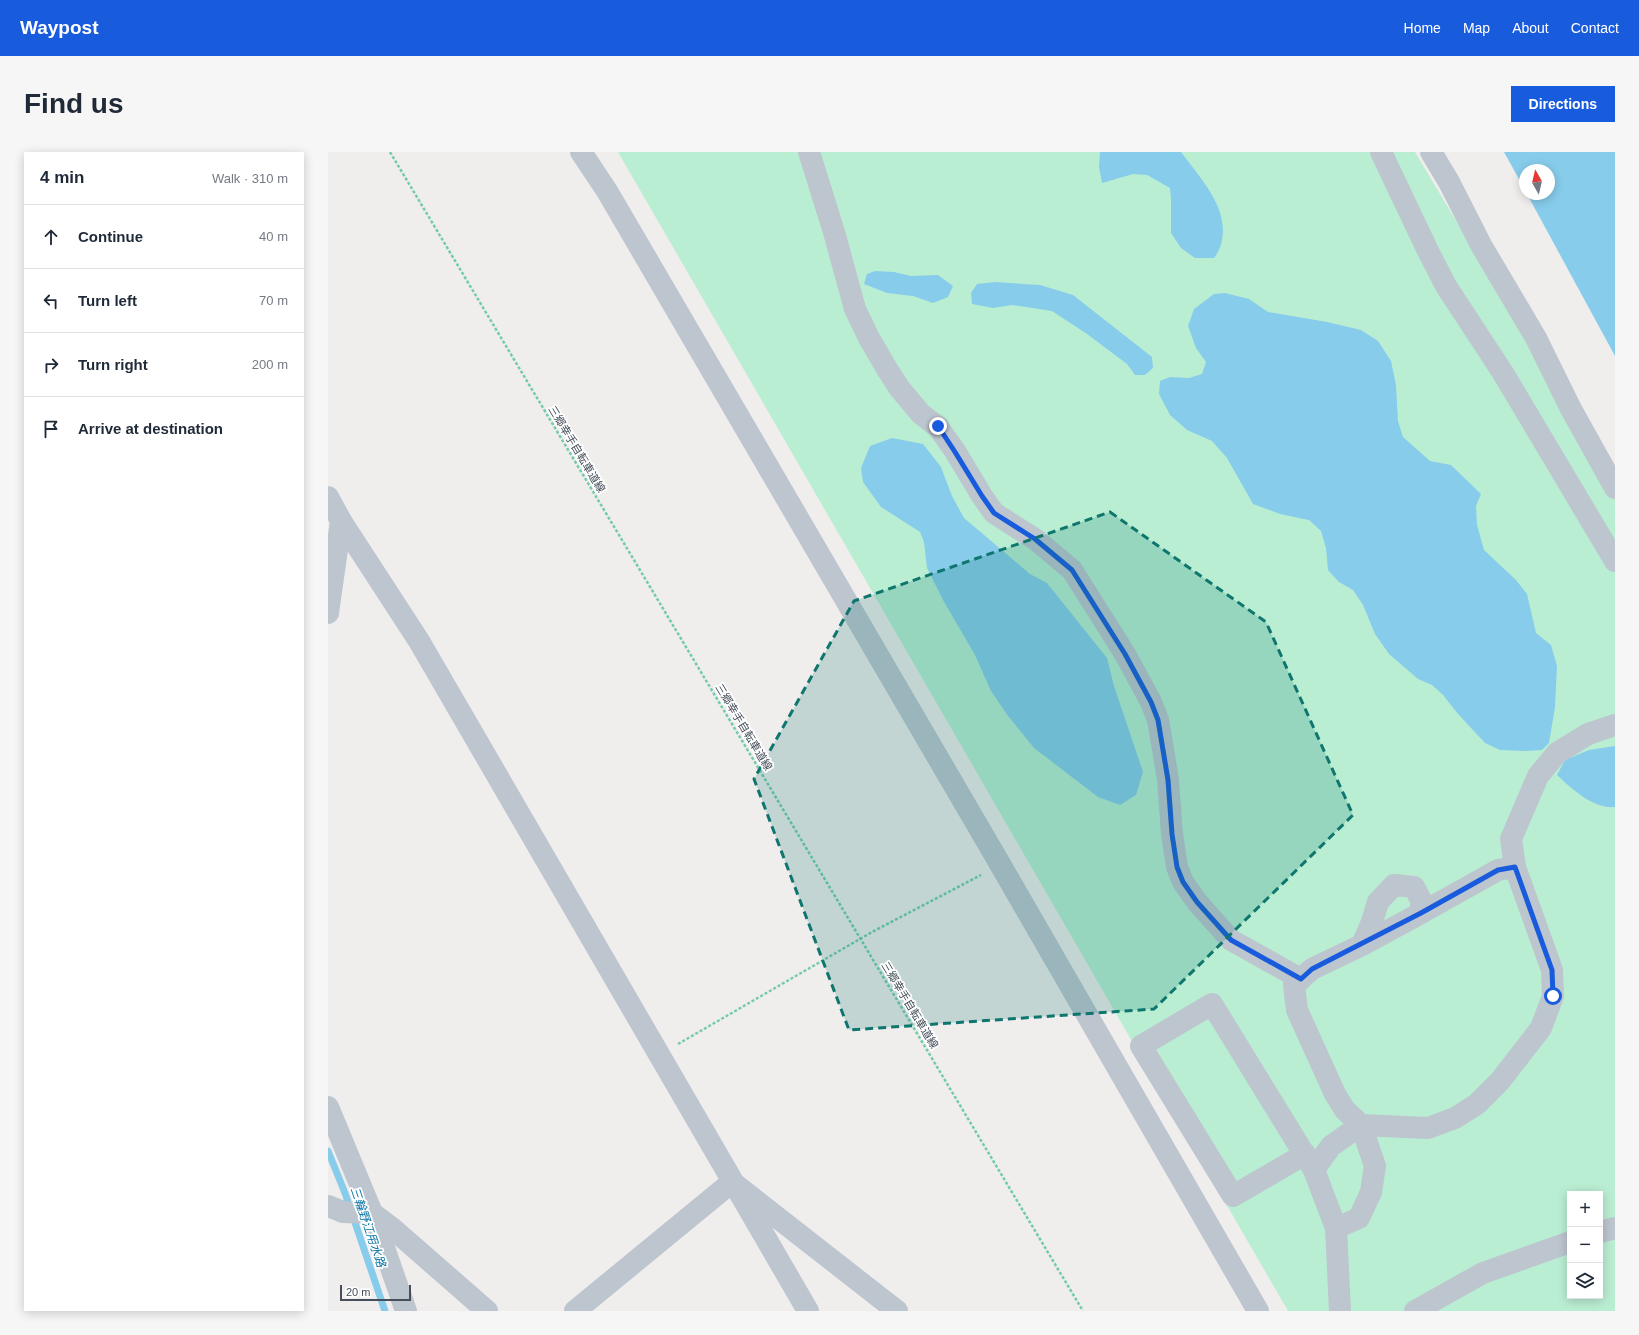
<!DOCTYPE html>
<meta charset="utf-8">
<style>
body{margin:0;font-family:Arial,"Noto Sans JP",sans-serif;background:#f6f6f7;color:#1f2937}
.controls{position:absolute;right:12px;bottom:12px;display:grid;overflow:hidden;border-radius:0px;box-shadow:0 2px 10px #0003}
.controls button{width:36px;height:36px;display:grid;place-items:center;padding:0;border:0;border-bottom:1px solid #e0e1e3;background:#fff;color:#1f2937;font:20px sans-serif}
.compass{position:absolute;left:1191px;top:12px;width:36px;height:36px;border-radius:50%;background:#fff;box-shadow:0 2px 10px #0003;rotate:352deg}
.scale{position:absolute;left:12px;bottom:10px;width:71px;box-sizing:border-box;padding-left:4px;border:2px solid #454e5a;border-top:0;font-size:11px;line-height:14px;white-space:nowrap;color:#454e5a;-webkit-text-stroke:3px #fff;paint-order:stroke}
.stop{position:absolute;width:12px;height:12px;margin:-9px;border:3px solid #195bdd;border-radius:50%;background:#fff}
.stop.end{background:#195bdd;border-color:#fff;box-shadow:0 1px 4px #0008}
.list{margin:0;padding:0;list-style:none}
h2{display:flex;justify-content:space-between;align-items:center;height:52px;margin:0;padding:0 16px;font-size:17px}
h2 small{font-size:13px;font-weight:400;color:#747a83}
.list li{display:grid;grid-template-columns:26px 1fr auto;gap:12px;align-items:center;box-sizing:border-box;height:64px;padding:0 16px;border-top:1px solid #e0e1e3}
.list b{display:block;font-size:15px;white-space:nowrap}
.list em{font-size:13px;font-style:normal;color:#747a83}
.icon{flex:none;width:22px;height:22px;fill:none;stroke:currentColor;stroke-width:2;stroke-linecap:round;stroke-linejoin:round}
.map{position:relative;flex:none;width:1287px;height:1159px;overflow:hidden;border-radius:0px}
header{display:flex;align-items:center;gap:24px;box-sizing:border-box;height:56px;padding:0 20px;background:#195bdd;color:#fff}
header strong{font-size:19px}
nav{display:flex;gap:22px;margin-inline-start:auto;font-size:14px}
.intro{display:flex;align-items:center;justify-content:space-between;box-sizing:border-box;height:96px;padding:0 24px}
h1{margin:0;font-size:28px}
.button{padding:10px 18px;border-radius:0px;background:#195bdd;color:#fff;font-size:14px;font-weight:700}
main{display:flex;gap:24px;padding:0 24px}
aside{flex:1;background:#fff;border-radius:0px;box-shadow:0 2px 10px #0003}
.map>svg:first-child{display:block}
</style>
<header>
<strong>Waypost</strong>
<nav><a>Home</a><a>Map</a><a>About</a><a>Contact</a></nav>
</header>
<div class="intro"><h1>Find us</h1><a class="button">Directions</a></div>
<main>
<aside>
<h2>4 min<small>Walk · 310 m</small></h2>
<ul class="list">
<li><svg class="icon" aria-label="ahead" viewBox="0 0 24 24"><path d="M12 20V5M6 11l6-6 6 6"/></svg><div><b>Continue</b></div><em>40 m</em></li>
<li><svg class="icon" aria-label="left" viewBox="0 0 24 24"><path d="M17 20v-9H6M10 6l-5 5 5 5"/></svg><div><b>Turn left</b></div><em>70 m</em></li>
<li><svg class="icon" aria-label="right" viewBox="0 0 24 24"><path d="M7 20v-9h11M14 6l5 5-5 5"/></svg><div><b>Turn right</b></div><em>200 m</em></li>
<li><svg class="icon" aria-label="arrive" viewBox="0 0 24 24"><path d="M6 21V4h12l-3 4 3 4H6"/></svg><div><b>Arrive at destination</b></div></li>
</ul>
</aside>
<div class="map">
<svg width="1287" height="1159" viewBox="0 0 1287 1159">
<rect width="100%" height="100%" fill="#f0eded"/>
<path fill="#baeed3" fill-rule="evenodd" d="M290 0H1087L1223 228 1287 348V1159H960ZM1242 1042H1272V1144H1242Z"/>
<g fill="#87cceb">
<path d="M772 0H853C872 26 903 57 893 92 892 97 889 102 886 106H867L853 96 843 81V47L842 36 819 23 805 22 774 31 771 15Z"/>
<polygon points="1176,0 1287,0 1287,204 1199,42 1221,42 1221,18 1197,18 1197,38"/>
<polygon points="547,119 566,120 583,124 610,123 625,134 620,145 605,151 585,144 559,141 536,132 539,122"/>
<polygon points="667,130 712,133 745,143 824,205 825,216 817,223 807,223 799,212 759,182 724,159 684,153 665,156 644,152 643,141 649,132"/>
<polygon points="897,141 921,147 940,160 999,170 1033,178 1050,189 1063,209 1068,233 1070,269 1075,285 1102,309 1123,313 1153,342 1148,354 1149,373 1156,398 1188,428 1199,442 1208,481 1223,493 1229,514 1227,555 1221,591 1214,598 1198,599 1172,598 1157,591 1130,562 1115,543 1104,533 1090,527 1061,502 1047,482 1035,453 1025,438 1011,430 1000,418 998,396 993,379 981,368 952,362 925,352 899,306 884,289 859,278 842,263 831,242 832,229 842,225 861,226 874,222 878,210 868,196 860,174 866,157 886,142"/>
<polygon points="564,286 595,292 613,315 624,344 636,366 702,422 719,431 779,506 786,534 815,620 808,643 792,653 770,645 706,596 680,564 663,539 647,503 615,448 599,416 596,390 592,380 553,355 535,330 533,316 542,294"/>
<path d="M1287 594V655C1265 657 1244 637 1229 623L1237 608 1261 598Z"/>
</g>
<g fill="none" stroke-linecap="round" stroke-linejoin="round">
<polyline stroke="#87cceb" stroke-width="7" points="0,999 17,1041 57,1159"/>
<g stroke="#72cca9" stroke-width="2.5" stroke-dasharray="3 2" stroke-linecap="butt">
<polyline points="62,0 755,1159"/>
<polyline points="350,892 544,780 653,723"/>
</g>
<g stroke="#bdc5cf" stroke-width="22">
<polyline points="253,0 279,39 665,700 930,1159"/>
<polyline points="481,0 506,80 527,157 541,186 559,217 572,237 593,262 610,275 627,299 654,344 666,361 707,387 744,418 797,502 823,550 830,568 834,591 840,628 844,682 849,715 855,730 869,750 903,788 973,827"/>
<polyline points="1053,0 1100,99 1118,134 1175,221 1287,409"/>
<polyline points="1103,0 1121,30 1153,93 1208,186 1243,257 1287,336"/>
<polyline points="0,345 13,369 91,489 480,1159"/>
<polyline points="0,461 13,369"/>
<polyline points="1093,761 1170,718 1187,715 1183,687 1210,624 1229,601 1260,582 1287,573"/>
<polyline points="0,955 44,1061 78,1159"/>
<polyline points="977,1002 905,1044 813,894 884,852 986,1018 1008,1076 1012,1159"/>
<polyline points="986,1018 1003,994 1033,973 1100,976 1127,966 1149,952 1172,929 1213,876 1225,844 1224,818 1187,715"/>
<polyline points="0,1054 15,1060 44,1061 64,1076 159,1159"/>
<polyline points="1008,1076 1031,1066 1043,1040 1047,1014 1033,973 1017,958 1007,942 969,858 966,833 984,817 1034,793 1044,770 1050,750 1066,733 1086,735 1093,748 1093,761 1034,793"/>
<polyline points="1272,1080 1287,1076"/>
<polyline points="247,1159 404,1030 569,1159"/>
<polyline points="1087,1159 1155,1121 1242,1090"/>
</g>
</g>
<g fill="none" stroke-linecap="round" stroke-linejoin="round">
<polyline stroke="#195bdd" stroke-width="5" points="610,274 627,300 654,344 666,361 707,387 744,418 797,502 823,550 830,568 840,628 844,682 849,715 855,730 869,750 903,788 973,827 984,817 1093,761 1170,718 1187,715 1224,818 1225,844"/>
</g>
<path fill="#0f766e" fill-opacity="0.2" stroke="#0f766e" stroke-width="3" stroke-dasharray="8 5" stroke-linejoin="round" d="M782 360 938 470 1025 663 826 857 521 878 426 627 526 449Z"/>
<g text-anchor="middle" stroke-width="3.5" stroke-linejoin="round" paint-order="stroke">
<g font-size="11" fill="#454e5a" stroke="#fff">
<text transform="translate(249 297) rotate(59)" y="4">三郷幸手自転車道線</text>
<text transform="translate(416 575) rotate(59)" y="4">三郷幸手自転車道線</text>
<text transform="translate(582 853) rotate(59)" y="4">三郷幸手自転車道線</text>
</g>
<g font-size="12" font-style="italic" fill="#0c76a6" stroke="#fff">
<text transform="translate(40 1075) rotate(71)" y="4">三輪野江用水路</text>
</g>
</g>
</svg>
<div class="controls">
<button>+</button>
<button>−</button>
<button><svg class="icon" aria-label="layers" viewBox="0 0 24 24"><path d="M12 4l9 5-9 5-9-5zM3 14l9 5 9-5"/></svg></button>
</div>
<svg class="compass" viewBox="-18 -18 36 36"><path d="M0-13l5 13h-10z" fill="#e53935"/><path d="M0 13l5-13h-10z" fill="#747a83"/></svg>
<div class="scale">20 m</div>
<div class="stop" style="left:1225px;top:844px"></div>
<div class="stop end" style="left:610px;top:274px"></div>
</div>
</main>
